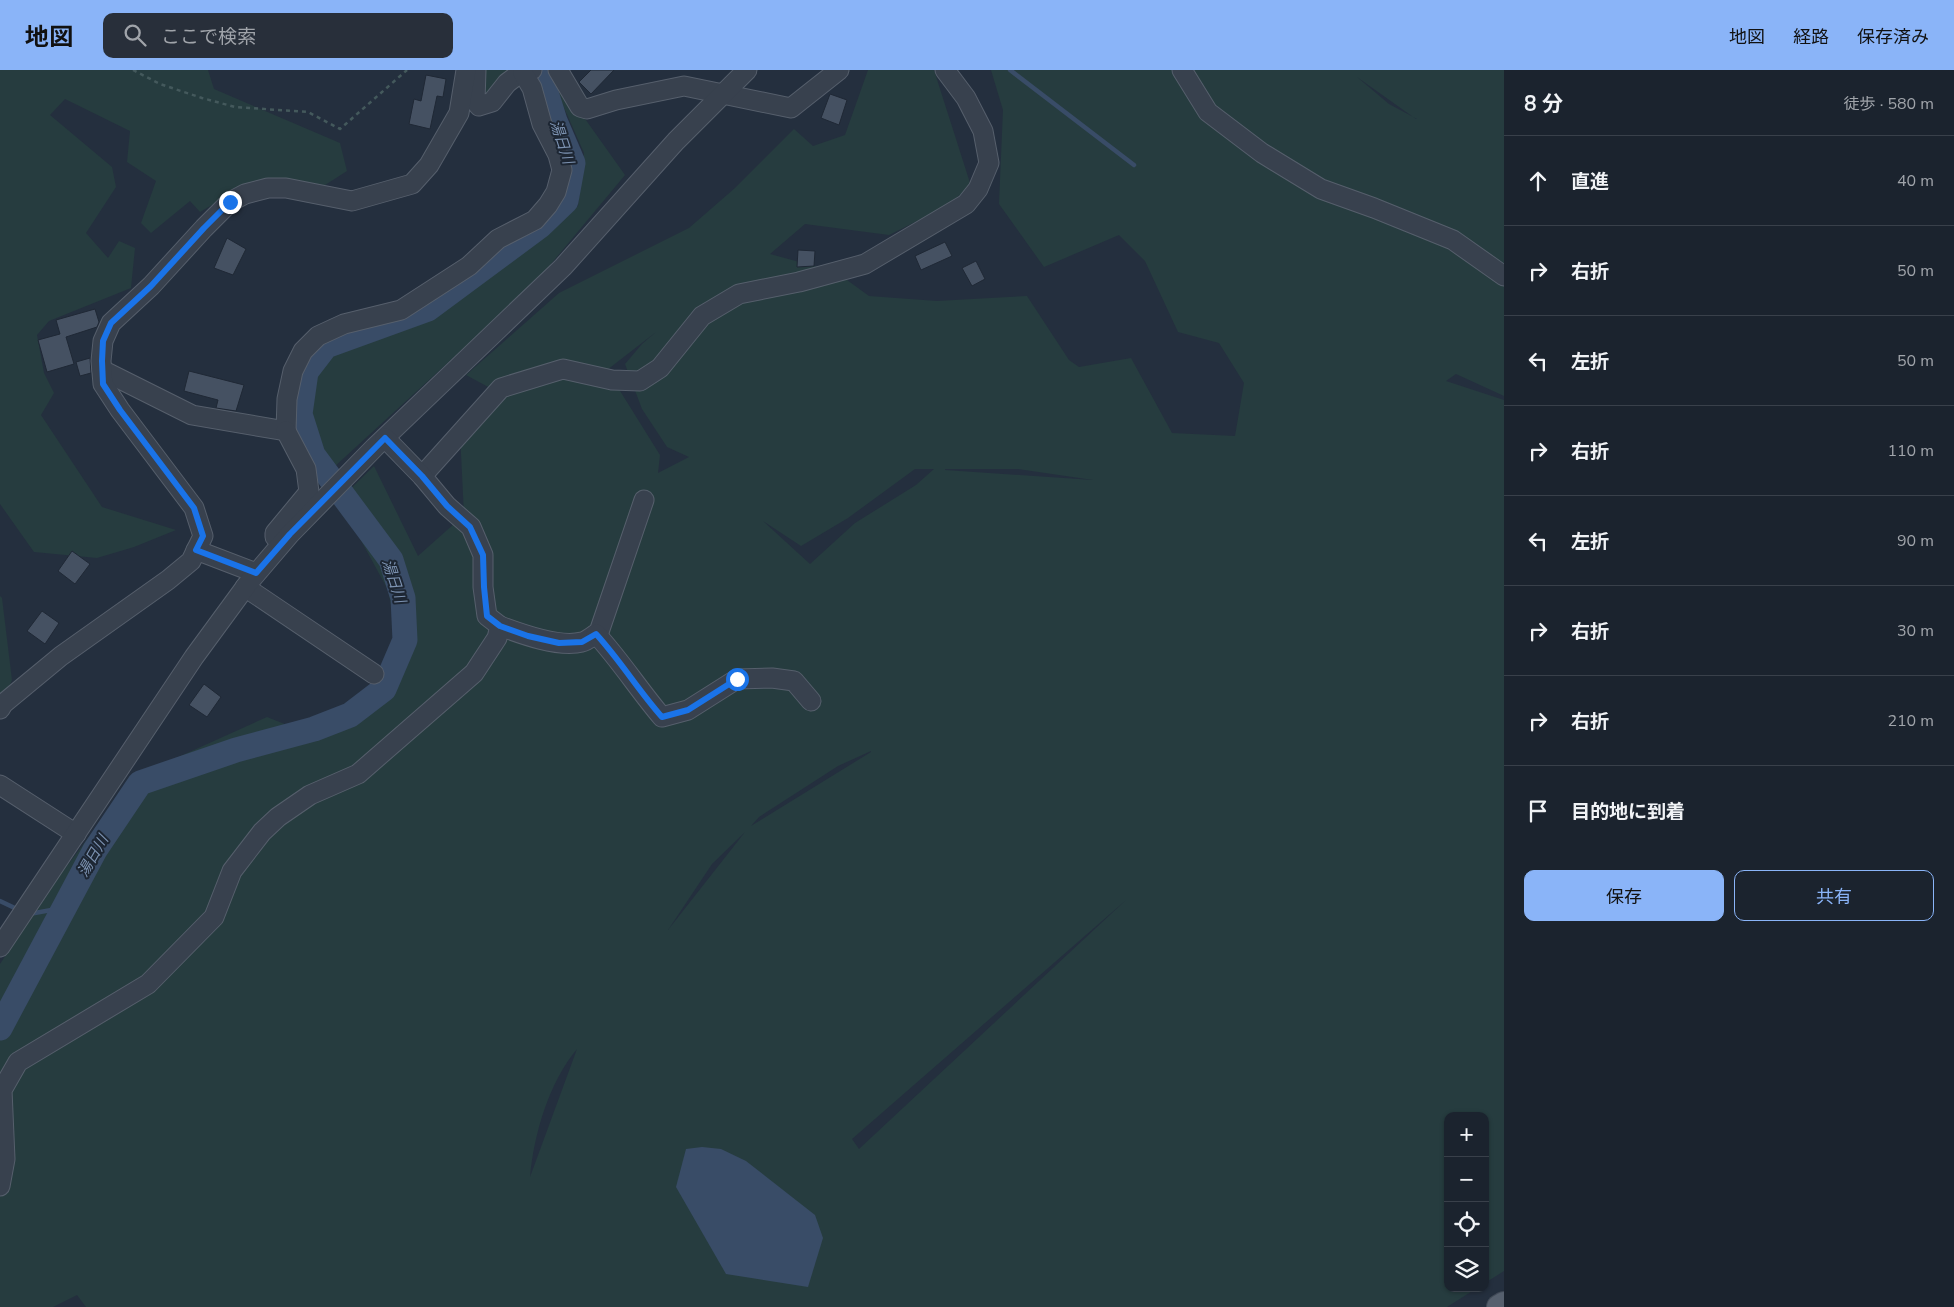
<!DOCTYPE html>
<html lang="ja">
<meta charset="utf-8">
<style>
body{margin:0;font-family:"Nunito Sans","Noto Sans JP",sans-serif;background:#282f3a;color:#f1f3f6}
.controls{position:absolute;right:15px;bottom:15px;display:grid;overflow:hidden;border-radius:10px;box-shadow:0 1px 4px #0004}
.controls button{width:45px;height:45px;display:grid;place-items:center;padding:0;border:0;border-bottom:1px solid #39404a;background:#1b232e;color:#f1f3f6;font:25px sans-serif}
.stop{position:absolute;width:15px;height:15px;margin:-11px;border:4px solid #1a73e8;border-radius:50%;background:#fff}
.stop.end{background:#1a73e8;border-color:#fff;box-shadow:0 1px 5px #0008}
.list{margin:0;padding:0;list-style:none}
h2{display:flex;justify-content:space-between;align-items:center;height:65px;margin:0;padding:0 20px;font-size:21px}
h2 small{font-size:16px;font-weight:400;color:#a0a4aa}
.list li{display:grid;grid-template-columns:32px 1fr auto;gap:15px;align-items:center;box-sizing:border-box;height:90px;padding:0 20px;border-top:1px solid #39404a}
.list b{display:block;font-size:19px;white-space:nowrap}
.list em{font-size:16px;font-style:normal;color:#a0a4aa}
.actions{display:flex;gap:10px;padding:15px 20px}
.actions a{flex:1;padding:11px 0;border:1px solid #8ab4f8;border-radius:10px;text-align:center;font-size:18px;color:#8ab4f8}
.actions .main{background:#8ab4f8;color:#111}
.icon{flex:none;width:28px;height:28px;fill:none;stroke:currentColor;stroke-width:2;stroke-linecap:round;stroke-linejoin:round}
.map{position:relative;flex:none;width:1504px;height:1237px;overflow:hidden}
header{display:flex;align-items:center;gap:30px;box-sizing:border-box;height:70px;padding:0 25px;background:#8ab4f8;color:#111}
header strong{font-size:24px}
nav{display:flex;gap:28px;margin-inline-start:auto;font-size:18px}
.search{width:350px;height:45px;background:#282f3a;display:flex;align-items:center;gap:12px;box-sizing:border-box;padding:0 18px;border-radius:10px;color:#a0a4aa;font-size:19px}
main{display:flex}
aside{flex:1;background:#1b232e}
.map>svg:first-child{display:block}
</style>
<header>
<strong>地図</strong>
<div class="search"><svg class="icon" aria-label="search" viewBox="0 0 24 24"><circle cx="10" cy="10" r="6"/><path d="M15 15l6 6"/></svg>ここで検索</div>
<nav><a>地図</a><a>経路</a><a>保存済み</a></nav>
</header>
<main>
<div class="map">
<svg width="1504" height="1237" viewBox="0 0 1504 1237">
<rect width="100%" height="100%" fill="#242f3e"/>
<g fill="#263c3f" fill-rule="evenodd">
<polygon points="0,0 208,0 214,19 340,73 347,101 322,117 246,115 200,142 190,131 151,163 141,153 156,111 127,92 130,61 65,29 50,45 112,97 116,117 86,163 108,188 119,171 135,178 131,218 49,251 37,265 44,303 54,323 41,345 102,437 176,460 134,477 97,488 34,482 0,434"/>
<polygon points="474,0 526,0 480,29"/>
<path d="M868 0H934L971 116 945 137 889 165 805 154 770 184 836 202 869 226 937 231 1027 226 1069 290 1079 297 1131 288 1172 363 1235 366 1244 313 1219 273 1178 262 1145 191 1119 165 1044 197 999 134 1003 40 991 0H1504V326L1456 304 1446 311 1504 330V1201L1485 1213V1046H1448V1218H1477L1447 1237H86L77 1225 53 1237H0V894L48 821 134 707 267 647 297 659 384 618 400 580 388 520 339 430 374 396 418 486 464 445 460 363 492 319 466 305 559 223 689 158 735 118 794 59 813 76 845 65ZM1357 7 1416 49H1417L1389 34ZM656 262 642 274 625 294 642 339 667 377 689 387 658 403 660 385 607 300ZM915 399H934L916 415 855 453 810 494 763 451 801 476 848 448ZM945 399H1018L1093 410 945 400ZM871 681V682L751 756 759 747 838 696ZM745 762 668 860 712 794ZM1126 830 859 1079 852 1069ZM577 979 530 1107C534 1064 549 1012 577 979Z"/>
<polygon points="550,6 556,8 625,105 536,212 333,398 313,358 310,317 331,279 372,268 438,240 543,168 578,136 584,83"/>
<polygon points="0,526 2,528 12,610 0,639"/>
</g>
<polygon fill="#394c67" points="702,1077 721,1079 746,1091 815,1145 823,1168 808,1217 726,1204 676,1117 686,1079"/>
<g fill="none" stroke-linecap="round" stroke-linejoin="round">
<g stroke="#394c67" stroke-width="4.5">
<polyline points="1010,0 1134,95"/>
<polyline points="0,831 19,840"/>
<polyline points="29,844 57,839 95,780"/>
</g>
<polyline stroke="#394c67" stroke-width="25" points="0,958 95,780 140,713 236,680 314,659 350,645 384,619 405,570 403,528 391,490 313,385 300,344 306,302 326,276 428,239 540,156 566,131 573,93 555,51 544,16 541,0"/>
</g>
<g fill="#455162" stroke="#1f2835">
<polygon points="591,0 614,0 591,24 579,12"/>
<polygon points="426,5 446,9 443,27 437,26 430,59 409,54 414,29 421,31"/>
<polygon points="830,24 847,30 839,55 821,48"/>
<polygon points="227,168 246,179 233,205 214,198"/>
<polygon points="945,172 952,186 921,200 915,186"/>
<polygon points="798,180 815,181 814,196 797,197"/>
<polygon points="976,191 985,209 972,216 962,198"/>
<polygon points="95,239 99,252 97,257 66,267 74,294 47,302 38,270 60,264 56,250"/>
<polygon points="90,288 91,303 80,306 76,292"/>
<polygon points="189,301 244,315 236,341 216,338 218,330 184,321"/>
<polygon points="72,481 90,494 75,514 58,501"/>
<polygon points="42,541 59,553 45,574 27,561"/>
<polygon points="204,614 221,627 207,647 189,635"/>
</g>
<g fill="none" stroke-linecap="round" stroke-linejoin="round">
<defs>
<g id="minor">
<polyline points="476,0 475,31 479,36 492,32 507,13 519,4 532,0"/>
<polyline points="558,0 580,37 587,39 616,30 684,16 791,38 839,0"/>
<polyline points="1182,0 1208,42 1262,83 1321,119 1374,138 1453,170 1504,206"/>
<polyline points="102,300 192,345 286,361 287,329 293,301 303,281 318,266 344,254 401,240 469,196 498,169 535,150 548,135 556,122 562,100 558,85 542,54 532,18 523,3"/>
<polyline points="422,406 501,318 563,299 612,310 640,311 660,298 702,246 739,224 799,212 865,194 966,134 978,119 989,93 983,61 966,28 945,0"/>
<polyline points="275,467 275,463 309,422 306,399 286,361"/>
<polyline points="196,480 256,503"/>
<polyline points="245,517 374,604"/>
<path d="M500 556C521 564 559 578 582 572 587 571 594 565 599 562L644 430"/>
<path d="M596 564C620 590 639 620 662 647L688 640 737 609 772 608 794 611 811 631"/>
<polyline points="0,639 3,634 61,586 168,510 191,491 203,466 194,438 120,340 103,314 101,291 103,271 111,253 151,216 204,158 230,132 245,124 268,118 286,118 352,131 412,114 429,95 459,43 466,0"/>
<polyline points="0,715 76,764"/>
<polyline points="0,877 194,587 249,512 290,464 375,377 563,197 676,71 747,0"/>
<polyline points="0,1116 5,1089 2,1020 18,992 148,914 214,847 232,801 262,762 278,747 310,725 358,704 474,603 497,568 500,556 487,546 483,517 483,485 471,457 447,436 422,406 385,368"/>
</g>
<polyline id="major" points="1499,1237 1504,1234"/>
</defs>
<use href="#minor" stroke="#565f6c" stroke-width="21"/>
<use href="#major" stroke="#414a57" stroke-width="26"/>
<polyline stroke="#44595c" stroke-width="2.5" stroke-dasharray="4 4" stroke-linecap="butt" points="133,0 160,14 202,28 235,37 308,42 340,59 407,0"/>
<use href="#minor" stroke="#38414e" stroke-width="19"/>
<use href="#major" stroke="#56606e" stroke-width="24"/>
</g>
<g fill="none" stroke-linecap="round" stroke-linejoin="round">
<path stroke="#1a73e8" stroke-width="6" d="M230 132 204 158 151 216 111 253 103 271 102 291 103 314 120 340 194 438 203 466 196 480 256 503 290 464 385 368 422 406 447 436 470 457 483 485 484 517 487 546 500 556 528 566 559 573 582 572 596 564C620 590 638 620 662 647L688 640 737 609"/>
</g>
<g text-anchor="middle" stroke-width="4" stroke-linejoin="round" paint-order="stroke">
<g font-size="15" font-style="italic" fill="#7c92b1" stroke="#1d2633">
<text transform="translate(562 72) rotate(72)" y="5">湯日川</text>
<text transform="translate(394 511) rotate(72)" y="5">湯日川</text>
<text transform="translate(93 786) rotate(-60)" y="5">湯日川</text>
</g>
</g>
</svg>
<div class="controls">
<button>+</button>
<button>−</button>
<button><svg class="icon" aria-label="locate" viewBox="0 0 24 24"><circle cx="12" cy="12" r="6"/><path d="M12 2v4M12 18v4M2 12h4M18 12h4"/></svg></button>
<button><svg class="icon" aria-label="layers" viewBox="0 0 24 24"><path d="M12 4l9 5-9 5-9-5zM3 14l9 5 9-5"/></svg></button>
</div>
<div class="stop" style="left:737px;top:609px"></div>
<div class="stop end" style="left:230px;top:132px"></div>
</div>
<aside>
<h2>8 分<small>徒歩 · 580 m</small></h2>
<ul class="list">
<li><svg class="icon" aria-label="ahead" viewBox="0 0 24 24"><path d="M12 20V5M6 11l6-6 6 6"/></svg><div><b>直進</b></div><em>40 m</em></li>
<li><svg class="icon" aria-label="right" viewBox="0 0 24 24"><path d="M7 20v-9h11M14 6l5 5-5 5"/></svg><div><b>右折</b></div><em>50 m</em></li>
<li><svg class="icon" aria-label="left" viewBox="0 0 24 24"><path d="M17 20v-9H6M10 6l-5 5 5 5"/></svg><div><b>左折</b></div><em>50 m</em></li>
<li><svg class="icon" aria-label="right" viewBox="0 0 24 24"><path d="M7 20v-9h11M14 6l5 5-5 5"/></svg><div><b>右折</b></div><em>110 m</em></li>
<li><svg class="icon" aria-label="left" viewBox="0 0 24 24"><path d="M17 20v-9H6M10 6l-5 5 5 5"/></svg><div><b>左折</b></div><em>90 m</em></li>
<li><svg class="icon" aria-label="right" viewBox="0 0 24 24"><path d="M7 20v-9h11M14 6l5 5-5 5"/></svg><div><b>右折</b></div><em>30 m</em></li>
<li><svg class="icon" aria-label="right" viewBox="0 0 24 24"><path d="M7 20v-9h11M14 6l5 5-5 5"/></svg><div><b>右折</b></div><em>210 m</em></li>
<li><svg class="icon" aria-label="arrive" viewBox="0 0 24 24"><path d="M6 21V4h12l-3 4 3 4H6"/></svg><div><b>目的地に到着</b></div></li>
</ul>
<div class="actions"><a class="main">保存</a><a>共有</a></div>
</aside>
</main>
